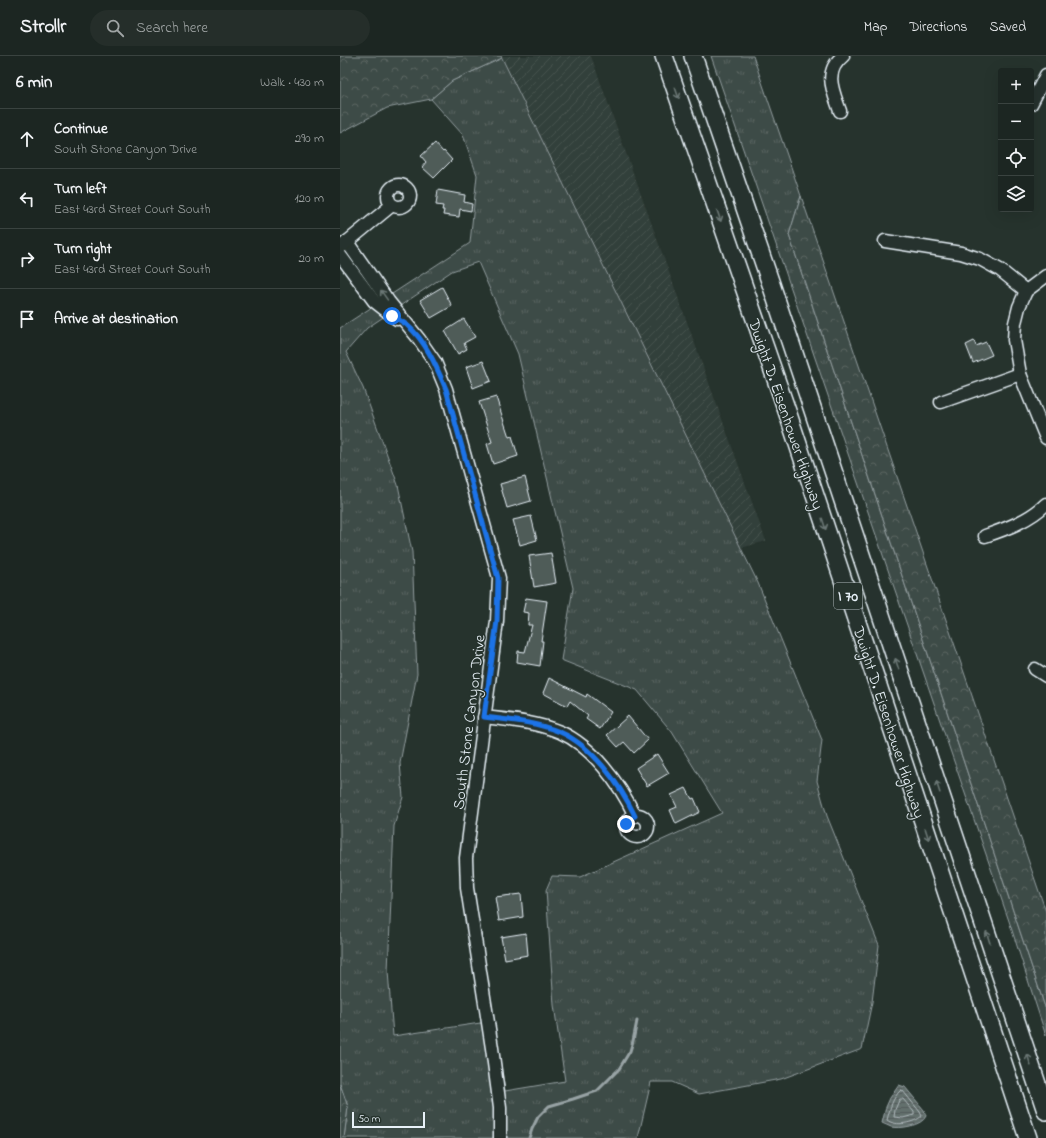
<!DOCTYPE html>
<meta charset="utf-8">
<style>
body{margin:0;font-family:"Indie Flower",sans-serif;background:#252e2a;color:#f1f3f6}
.controls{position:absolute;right:12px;top:12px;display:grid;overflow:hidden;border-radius:4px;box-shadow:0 4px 16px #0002}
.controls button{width:36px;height:36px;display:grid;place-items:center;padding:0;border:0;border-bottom:1px solid #3a4340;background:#1c2622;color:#f1f3f6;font:20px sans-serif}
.scale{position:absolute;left:12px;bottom:10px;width:73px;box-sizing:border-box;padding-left:4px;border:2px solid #e8f1f8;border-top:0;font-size:11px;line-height:14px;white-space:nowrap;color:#e8f1f8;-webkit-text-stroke:3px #26332d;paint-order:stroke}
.stop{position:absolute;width:12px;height:12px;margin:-9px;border:3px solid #1a73e8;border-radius:50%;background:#fff}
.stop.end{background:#1a73e8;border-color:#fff;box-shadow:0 1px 4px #0008}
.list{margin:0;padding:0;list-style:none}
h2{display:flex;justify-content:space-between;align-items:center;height:52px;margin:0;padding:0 16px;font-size:17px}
h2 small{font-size:13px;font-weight:400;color:#a0a5a5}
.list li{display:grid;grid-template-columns:26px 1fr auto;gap:12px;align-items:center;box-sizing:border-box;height:60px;padding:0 16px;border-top:1px solid #3a4340}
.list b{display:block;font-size:15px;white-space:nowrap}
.list p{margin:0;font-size:13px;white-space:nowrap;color:#a0a5a5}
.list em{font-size:13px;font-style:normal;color:#a0a5a5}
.icon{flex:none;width:22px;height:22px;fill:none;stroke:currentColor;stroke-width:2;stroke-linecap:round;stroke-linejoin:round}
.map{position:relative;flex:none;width:706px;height:1082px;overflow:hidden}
header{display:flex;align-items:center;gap:24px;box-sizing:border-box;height:56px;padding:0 20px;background:#1c2622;border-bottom:1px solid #3a4340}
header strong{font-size:19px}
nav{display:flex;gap:22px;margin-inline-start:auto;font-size:14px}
.search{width:280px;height:36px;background:#252e2a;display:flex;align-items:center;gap:10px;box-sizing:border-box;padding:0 14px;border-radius:22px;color:#a0a5a5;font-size:15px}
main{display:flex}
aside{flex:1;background:#1c2622}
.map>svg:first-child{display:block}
</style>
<header>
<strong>Strollr</strong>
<div class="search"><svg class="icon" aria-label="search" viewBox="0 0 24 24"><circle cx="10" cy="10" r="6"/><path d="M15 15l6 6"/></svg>Search here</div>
<nav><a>Map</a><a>Directions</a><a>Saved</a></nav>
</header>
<main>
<aside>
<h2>6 min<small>Walk · 430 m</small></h2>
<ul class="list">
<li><svg class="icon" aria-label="ahead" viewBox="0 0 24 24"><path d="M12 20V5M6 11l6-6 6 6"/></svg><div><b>Continue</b><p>South Stone Canyon Drive</p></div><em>290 m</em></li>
<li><svg class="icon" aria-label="left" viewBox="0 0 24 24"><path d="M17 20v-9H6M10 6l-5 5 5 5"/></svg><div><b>Turn left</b><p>East 43rd Street Court South</p></div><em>120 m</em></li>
<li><svg class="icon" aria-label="right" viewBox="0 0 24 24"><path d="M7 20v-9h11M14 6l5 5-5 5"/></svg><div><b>Turn right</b><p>East 43rd Street Court South</p></div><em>20 m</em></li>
<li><svg class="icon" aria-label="arrive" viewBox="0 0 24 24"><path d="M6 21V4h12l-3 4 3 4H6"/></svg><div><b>Arrive at destination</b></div></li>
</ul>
</aside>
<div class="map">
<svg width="706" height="1082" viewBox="0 0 706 1082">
<defs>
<pattern id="industrial-furrows" width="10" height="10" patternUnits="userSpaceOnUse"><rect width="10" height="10" fill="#333f3a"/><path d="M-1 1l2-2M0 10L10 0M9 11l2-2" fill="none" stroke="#47524e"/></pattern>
<pattern id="grass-tufts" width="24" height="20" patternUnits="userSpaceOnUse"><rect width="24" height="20" fill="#3e4b47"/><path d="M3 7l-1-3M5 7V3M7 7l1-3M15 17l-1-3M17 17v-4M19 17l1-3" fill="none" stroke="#5a6562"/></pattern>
<pattern id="forest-crowns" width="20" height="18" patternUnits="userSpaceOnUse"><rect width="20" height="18" fill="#3e4b47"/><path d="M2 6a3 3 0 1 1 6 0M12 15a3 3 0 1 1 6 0" fill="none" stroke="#5a6562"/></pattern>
<pattern id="water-rules" width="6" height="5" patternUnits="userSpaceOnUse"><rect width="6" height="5" fill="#636f6d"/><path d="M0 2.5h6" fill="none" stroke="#535a5a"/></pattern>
</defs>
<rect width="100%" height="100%" fill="#26332d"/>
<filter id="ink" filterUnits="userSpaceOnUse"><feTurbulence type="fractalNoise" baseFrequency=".025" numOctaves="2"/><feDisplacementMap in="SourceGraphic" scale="8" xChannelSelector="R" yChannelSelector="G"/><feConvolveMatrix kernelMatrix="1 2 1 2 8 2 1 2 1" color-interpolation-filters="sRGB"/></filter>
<g filter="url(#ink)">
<polygon fill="url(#industrial-furrows)" points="161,0 251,0 426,485 401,492"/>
<g fill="url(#grass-tufts)" stroke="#939ea0" fill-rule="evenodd">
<polygon points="371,0 413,0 461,140 449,179 706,954 706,980 669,865"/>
<path d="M162 2 418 527 482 684 477 725 487 760 539 889 532 946 522 993 441 1023 359 1038 332 1026H311L298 1082H4L8 1051 0 1028V272L130 187 137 119 123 79 91 43 112 25ZM138 206 178 298 233 532 221 604 297 634 332 676 382 757 240 821 212 820 206 834 214 949 225 1025 165 1035 154 965 53 980 48 915 54 770 63 741 60 707 77 618 72 496 58 429 23 332 6 296 27 272 112 215Z"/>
</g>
<g fill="url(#forest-crowns)" stroke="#939ea0">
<polygon points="0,0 161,0 162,2 112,25 91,43 47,52 0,77"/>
<polygon points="461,140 706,856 706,954 449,179"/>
<polygon points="0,1028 8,1051 4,1082 0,1082"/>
</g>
<path fill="url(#water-rules)" stroke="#98a3a5" d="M559 1029 565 1031 584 1054 586 1060C582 1070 560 1073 551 1071 548 1070 545 1068 542 1067L546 1051 550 1042Z"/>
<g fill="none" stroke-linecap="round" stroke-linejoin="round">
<g stroke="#b3bdc0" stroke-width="1">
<path d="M561 1034 563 1035 580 1056 582 1060C574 1067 556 1071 547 1064 550 1053 552 1042 561 1034Z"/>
<polygon points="560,1043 563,1043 574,1056 574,1059 563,1062 554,1061 555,1054"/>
</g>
<polyline stroke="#98a3a5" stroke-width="3" points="189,1082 192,1073 198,1061 209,1050 233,1043 257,1035 279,1013 290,995 293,985 297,965"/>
</g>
<g fill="#505c59" stroke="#e8f1f8">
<polygon points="95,87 103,96 104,95 112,104 94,122 82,111 86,106 81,100"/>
<polygon points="98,134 125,139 124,146 132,148 131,155 120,153 119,161 103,159 104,154 102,154 103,150 96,149"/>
<polygon points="102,231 112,250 91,262 80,244"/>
<polygon points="124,263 135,281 124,287 127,293 118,298 105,275"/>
<polygon points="634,285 636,290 646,286 652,299 633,307 626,289"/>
<polygon points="143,305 151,325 133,332 126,311"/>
<polygon points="156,341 169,381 172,380 178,400 153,408 147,388 152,386 139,346"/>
<polygon points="185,421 191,445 167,452 160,428"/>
<polygon points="191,460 197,484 180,489 173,464"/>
<polygon points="211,497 216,527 194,531 189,500"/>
<polygon points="186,542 207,545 201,585 203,585 200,610 177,606 178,595 185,596 192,569 188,569 189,557 183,556"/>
<polygon points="209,622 246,641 247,638 271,656 260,673 246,663 248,660 230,645 227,650 203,637"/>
<polygon points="288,660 308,684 294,697 284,686 278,691 267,679"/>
<polygon points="317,698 329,717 307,730 296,712"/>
<polygon points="346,732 352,743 354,742 360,756 336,768 330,754 337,751 331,739"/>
<polygon points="181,838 183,861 159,865 155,841"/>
<polygon points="186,877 188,899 165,903 161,881"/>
</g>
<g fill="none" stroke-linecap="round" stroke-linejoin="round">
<defs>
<g id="minor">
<polyline points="691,48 706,19"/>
<path d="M500 55C493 35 483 16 503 0"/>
<circle cx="59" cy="140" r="11"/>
<polyline points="545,185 621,197 640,203 660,214 686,235"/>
<polyline points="7,186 49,246 79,283 95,306 106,333 159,522 157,565 126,802 127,832 152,992 160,1052 160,1082"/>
<polyline points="1,191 52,149"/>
<polyline points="0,199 34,245 57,263"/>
<polyline points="706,220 686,235 679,251 675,267 674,284 680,318 706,382"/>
<polyline points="601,346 680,318"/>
<path d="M645 480C666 473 690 464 706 448"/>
<polyline points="695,613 706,620"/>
<path d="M144 661C170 664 196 666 220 676 252 690 280 728 295 760"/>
<circle cx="297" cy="770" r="11"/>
</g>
<g id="highway">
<polyline points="324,0 448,358 688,1082"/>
<polyline points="353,0 431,228 706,1055"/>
</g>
</defs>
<use href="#minor" stroke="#e8f1f8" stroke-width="15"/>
<use href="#highway" stroke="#e8f1f8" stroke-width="20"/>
<use href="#minor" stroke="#26332d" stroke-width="12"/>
<use href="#highway" stroke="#26332d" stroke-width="17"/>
</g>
<defs><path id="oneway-shaft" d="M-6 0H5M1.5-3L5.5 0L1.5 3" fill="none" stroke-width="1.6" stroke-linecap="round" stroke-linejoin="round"/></defs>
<g stroke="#6a7674">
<use href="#oneway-shaft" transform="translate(337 37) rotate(71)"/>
<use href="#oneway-shaft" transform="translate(379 160) rotate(71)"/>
<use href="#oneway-shaft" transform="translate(44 239) rotate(-125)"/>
<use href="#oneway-shaft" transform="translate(484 468) rotate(72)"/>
<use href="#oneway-shaft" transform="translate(557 608) rotate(-108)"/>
<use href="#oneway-shaft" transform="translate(598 731) rotate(-108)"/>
<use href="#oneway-shaft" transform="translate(587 778) rotate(72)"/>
<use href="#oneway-shaft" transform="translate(648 881) rotate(-108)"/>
<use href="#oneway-shaft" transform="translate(689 1004) rotate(-108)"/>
</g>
</g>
<g fill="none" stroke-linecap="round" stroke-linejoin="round" filter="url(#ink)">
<path stroke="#1a73e8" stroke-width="5" d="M52 260C57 263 64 266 68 270 86 285 97 312 106 333L158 522 157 565 144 661C170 664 196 666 220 676 252 690 280 728 295 760L288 764 286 768"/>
</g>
<g text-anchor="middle" stroke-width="3" stroke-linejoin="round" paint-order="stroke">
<rect fill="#26332d" stroke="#aeb8bb" stroke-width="1" x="494" y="527" width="28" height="26" rx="3"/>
<g font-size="15" font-weight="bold" fill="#e8f1f8">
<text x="508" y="545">I 70</text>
</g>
<g font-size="16" fill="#e8f1f8" stroke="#26332d">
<text transform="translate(447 358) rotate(71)" y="6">Dwight D. Eisenhower Highway</text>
<text transform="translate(128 666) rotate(-83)" y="6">South Stone Canyon Drive</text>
<text transform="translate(550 666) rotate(72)" y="6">Dwight D. Eisenhower Highway</text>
</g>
</g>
</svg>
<div class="controls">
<button>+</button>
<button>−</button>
<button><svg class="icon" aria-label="locate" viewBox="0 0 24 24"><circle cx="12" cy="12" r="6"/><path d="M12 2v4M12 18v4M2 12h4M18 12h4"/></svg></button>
<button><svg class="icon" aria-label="layers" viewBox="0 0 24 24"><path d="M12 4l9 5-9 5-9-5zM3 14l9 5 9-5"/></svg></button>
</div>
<div class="scale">50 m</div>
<div class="stop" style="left:52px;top:260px"></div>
<div class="stop end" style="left:286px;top:768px"></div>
</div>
</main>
